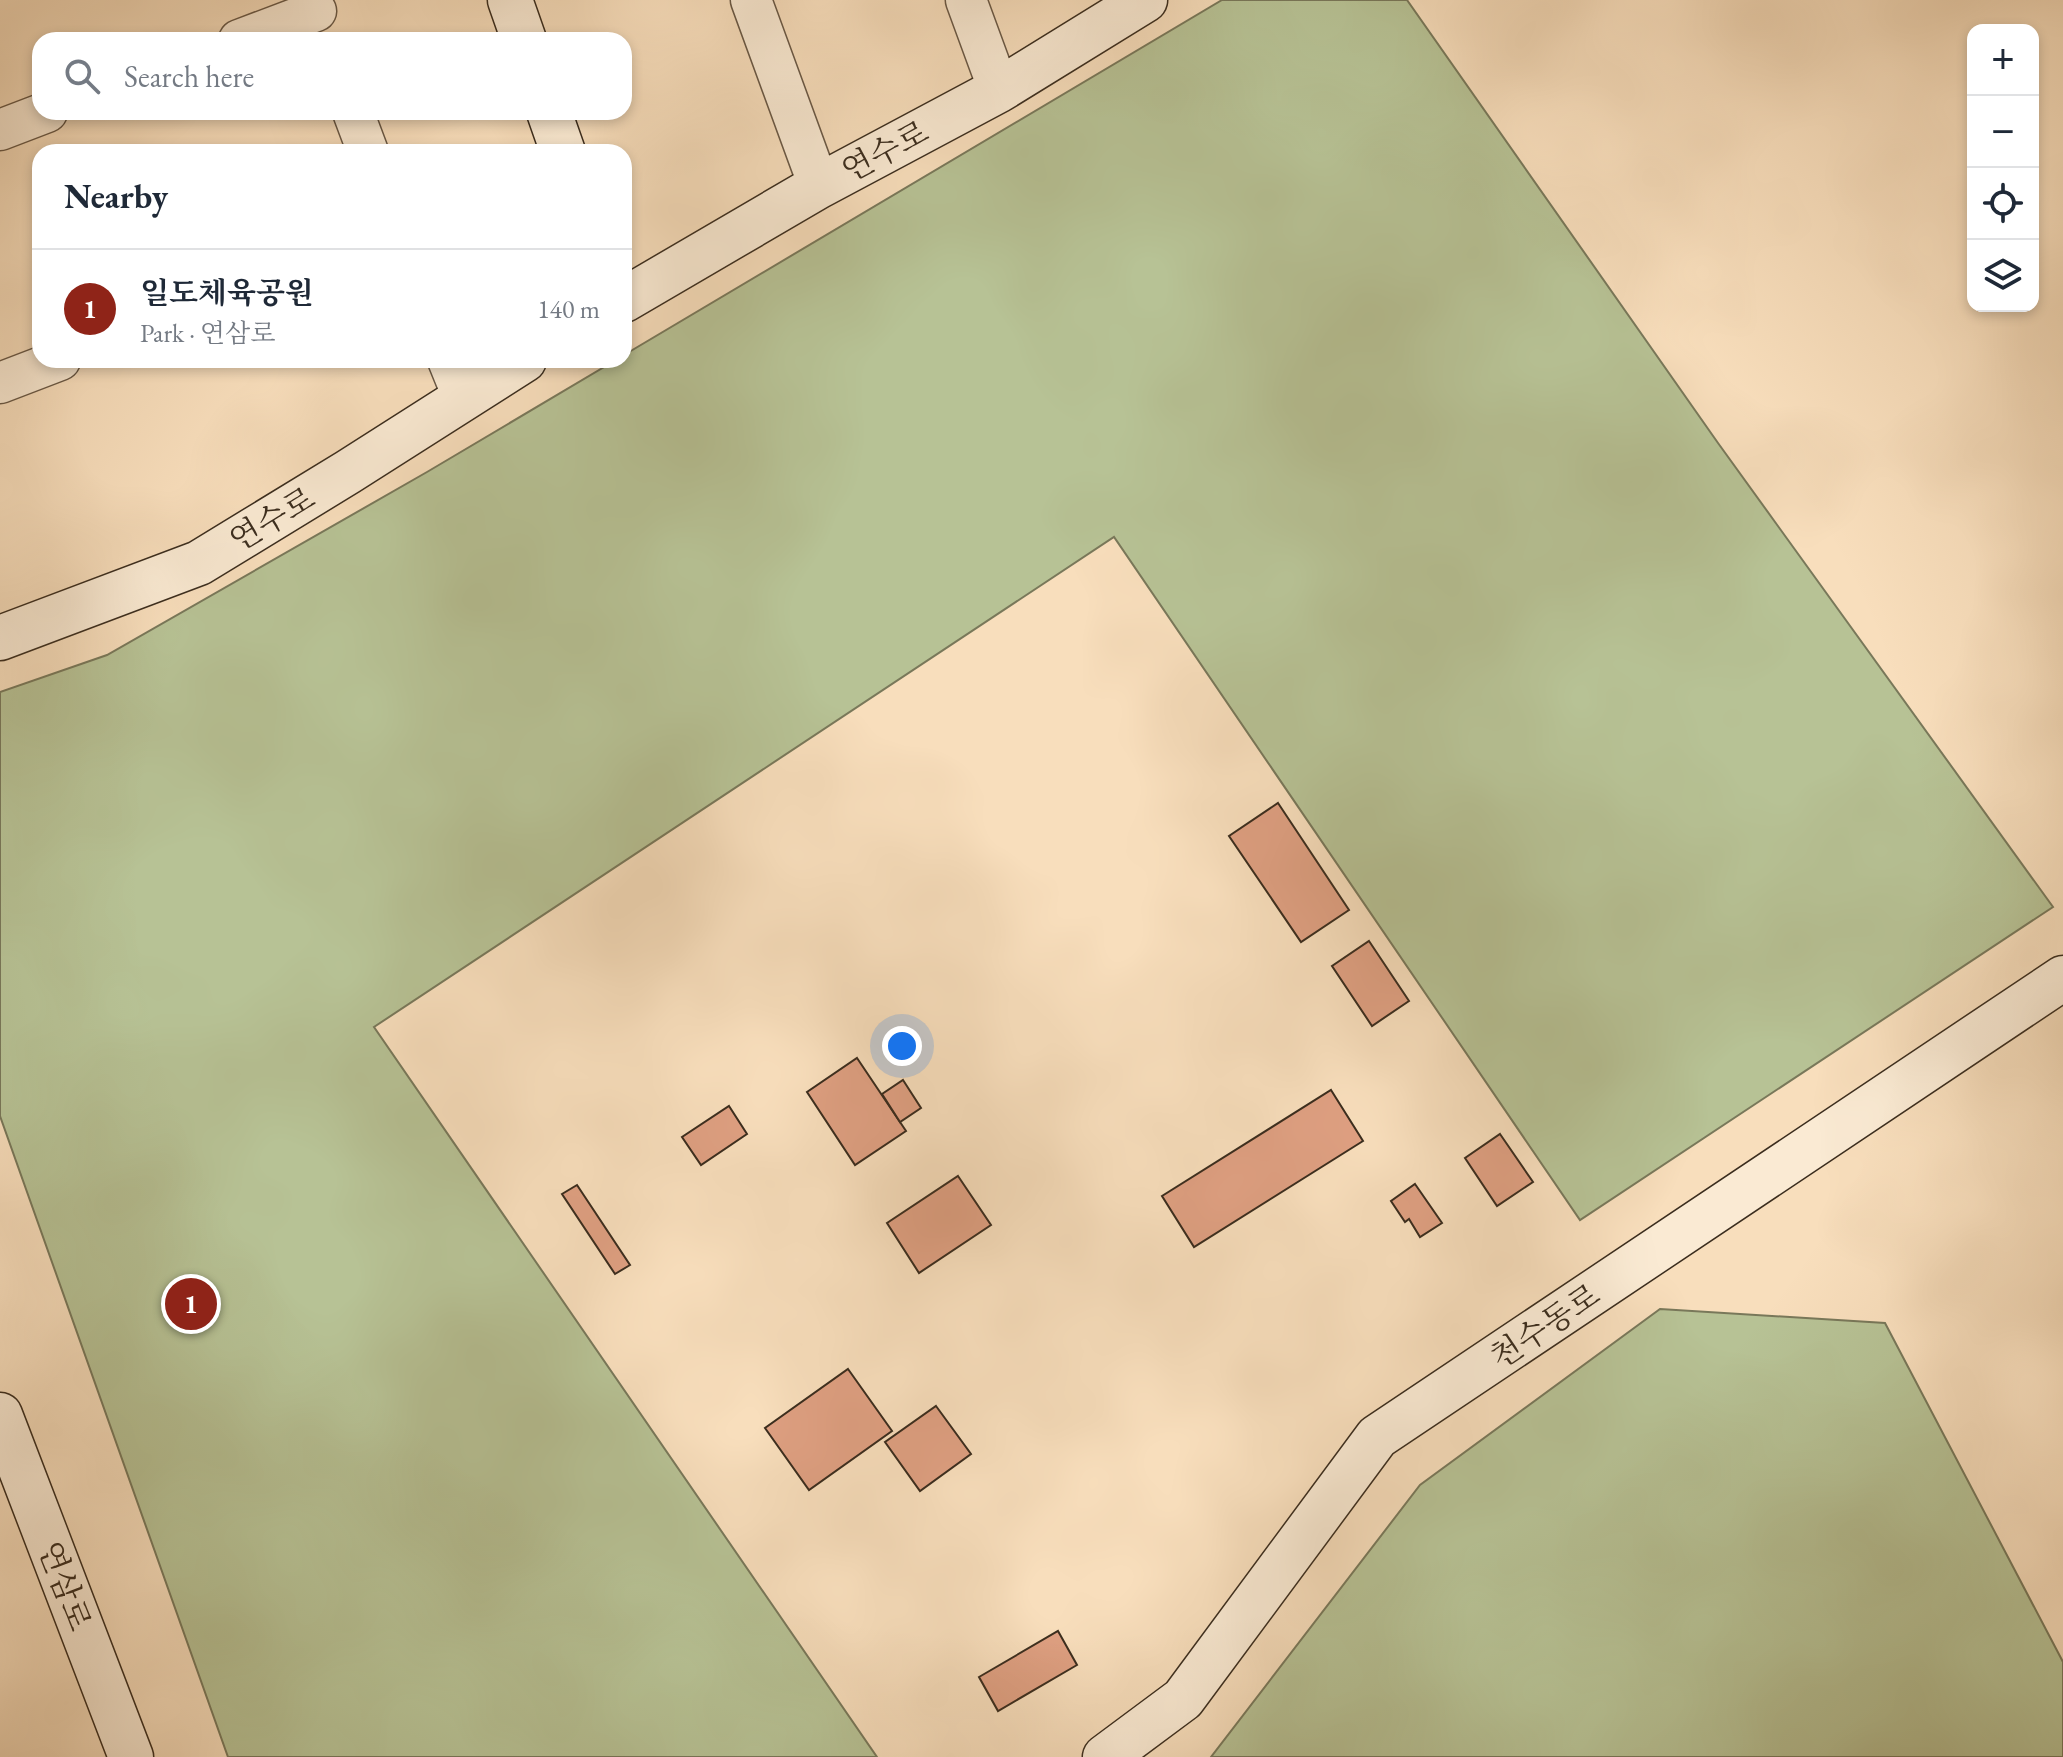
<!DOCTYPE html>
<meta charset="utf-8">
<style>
body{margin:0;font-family:"EB Garamond","Noto Serif KR",serif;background:#f2f2f3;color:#1f2937}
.controls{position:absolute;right:24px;top:24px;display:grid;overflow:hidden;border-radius:16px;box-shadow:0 4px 12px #0003}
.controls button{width:72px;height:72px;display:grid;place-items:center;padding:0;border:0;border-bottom:2px solid #e0e1e3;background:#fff;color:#1f2937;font:40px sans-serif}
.you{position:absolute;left:902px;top:1046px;width:28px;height:28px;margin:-20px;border:6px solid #fff;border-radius:50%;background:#1a73e8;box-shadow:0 0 0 12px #1a73e833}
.badge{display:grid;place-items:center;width:52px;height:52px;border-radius:50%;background:#8f2418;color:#fff;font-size:26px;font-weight:700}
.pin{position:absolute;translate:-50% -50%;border:4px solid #fff;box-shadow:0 2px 8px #0006}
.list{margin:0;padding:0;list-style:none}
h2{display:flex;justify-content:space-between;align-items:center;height:104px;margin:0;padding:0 32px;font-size:34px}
h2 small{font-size:26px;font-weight:400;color:#747a83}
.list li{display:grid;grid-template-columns:52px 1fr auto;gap:24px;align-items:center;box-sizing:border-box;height:120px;padding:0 32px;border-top:2px solid #e0e1e3}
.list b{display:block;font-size:30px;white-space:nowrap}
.list p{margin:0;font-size:26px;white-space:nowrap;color:#747a83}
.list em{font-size:26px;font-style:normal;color:#747a83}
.icon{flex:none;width:44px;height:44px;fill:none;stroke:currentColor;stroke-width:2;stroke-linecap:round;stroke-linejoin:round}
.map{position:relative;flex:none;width:2063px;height:1757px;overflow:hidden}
.search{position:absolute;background:#fff;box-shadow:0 4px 12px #0003;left:32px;top:32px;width:600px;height:88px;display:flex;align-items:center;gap:20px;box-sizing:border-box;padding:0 28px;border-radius:24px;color:#747a83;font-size:30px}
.panel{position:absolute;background:#fff;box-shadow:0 4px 12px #0003;left:32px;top:144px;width:600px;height:224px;border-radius:24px}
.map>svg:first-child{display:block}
</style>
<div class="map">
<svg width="2063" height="1757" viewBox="0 0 2063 1757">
<rect width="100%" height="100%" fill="#f8debc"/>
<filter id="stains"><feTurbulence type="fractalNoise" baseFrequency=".0025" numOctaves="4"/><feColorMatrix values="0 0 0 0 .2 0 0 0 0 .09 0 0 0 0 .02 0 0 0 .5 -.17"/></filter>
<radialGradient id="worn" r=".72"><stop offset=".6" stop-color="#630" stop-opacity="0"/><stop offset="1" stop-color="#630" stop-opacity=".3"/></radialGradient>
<g fill="#b7c295" stroke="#79785a" stroke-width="2">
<polygon points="1222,0 1407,0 1718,443 2053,907 1580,1220 1114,537 374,1027 877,1757 228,1757 0,1116 0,692 107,655 427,472 616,360 624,360 624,355"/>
<polygon points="1660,1309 1885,1323 2063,1662 2063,1757 1211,1757 1420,1485"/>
</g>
<g fill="#dfa082" stroke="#3b2d1e" stroke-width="2">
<polygon points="1278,803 1349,910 1301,942 1229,836"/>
<polygon points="1369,941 1409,1001 1372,1026 1332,966"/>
<polygon points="857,1058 906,1131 855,1165 807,1092"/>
<polygon points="903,1080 921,1108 900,1122 882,1094"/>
<polygon points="1331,1090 1363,1141 1194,1247 1162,1196"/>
<polygon points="729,1106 747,1134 701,1165 682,1137"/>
<polygon points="1500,1134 1533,1182 1497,1206 1465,1158"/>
<polygon points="958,1176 991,1225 919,1273 887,1223"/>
<polygon points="1415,1184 1442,1223 1420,1237 1409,1219 1405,1222 1391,1201"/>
<polygon points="577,1185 630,1265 615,1274 562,1194"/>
<polygon points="848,1369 892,1431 809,1490 765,1428"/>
<polygon points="936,1406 971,1454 920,1491 885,1442"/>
<polygon points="1058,1631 1077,1665 998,1711 979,1677"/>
</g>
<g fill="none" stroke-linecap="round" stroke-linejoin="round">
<defs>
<g id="street">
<polyline points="751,0 819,186"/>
<polyline points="966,0 999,90"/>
<polyline points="239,40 316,11"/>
<polyline points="353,112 368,152"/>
<polyline points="0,130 47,112"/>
<polyline points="448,360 463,397"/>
<polyline points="0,383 60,360"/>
</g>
<g id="secondary">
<polyline points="510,0 524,40"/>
<polyline points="549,112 563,152"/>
<polyline points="624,300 819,186 999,90 1145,0"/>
<polyline points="0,638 199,563 348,472 524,360"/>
<polyline points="0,1415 131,1757"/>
<polyline points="1105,1757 1183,1699 1377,1437 2063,978"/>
</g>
</defs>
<use href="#street" stroke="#6a5946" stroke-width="43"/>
<use href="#secondary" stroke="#3b2d1e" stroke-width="47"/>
<use href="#street" stroke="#faead3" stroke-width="40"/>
<use href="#secondary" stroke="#faead3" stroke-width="44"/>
</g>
<g text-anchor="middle" stroke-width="6" stroke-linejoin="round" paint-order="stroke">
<g font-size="32" fill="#3b2d1e" stroke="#faead3">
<text transform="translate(885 151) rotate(-28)" y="11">연수로</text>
<text transform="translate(272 519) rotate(-31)" y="11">연수로</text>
<text transform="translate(1545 1326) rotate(-34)" y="11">천수동로</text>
<text transform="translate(65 1586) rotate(69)" y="11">연삼로</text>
</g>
</g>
<rect width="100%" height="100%" filter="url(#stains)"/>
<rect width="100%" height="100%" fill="url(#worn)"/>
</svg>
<div class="controls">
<button>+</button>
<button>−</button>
<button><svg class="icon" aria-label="locate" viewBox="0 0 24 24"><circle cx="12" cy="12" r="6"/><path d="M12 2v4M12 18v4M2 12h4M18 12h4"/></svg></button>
<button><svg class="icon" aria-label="layers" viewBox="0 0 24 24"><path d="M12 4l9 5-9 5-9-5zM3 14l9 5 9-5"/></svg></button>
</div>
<div class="you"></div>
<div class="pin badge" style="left:191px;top:1304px">1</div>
<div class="search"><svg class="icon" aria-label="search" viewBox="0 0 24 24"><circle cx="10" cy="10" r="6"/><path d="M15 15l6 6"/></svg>Search here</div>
<section class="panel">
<h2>Nearby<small></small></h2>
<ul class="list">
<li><span class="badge">1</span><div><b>일도체육공원</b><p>Park · 연삼로</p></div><em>140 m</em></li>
</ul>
</section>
</div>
